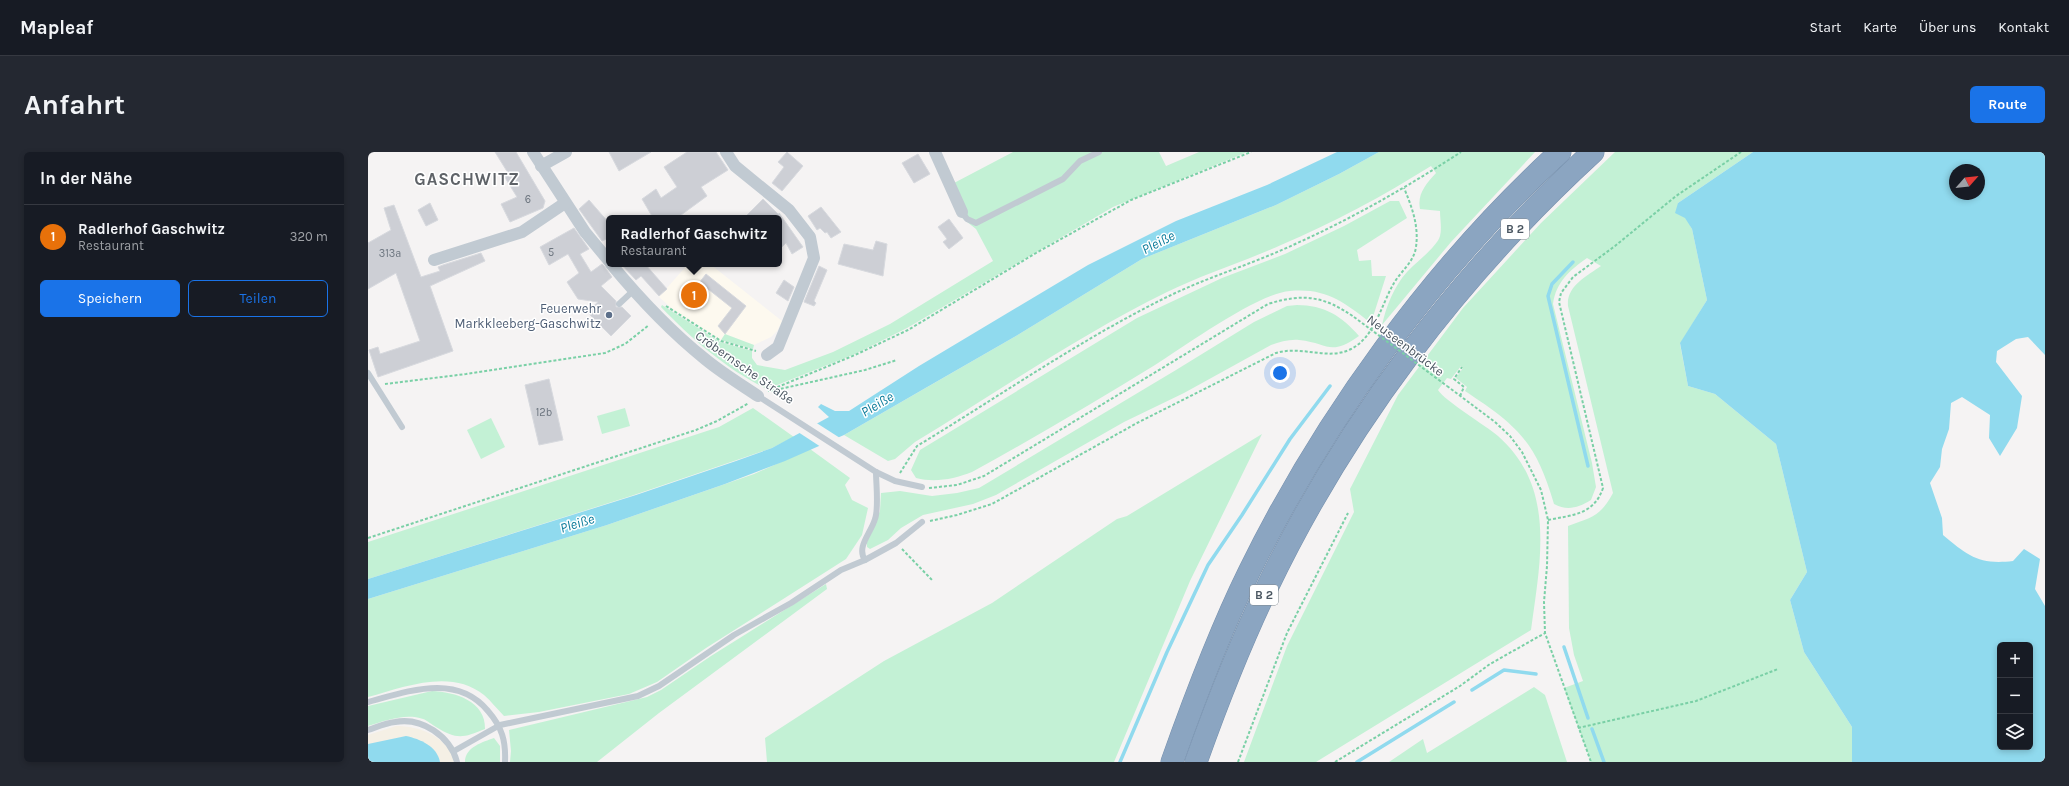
<!DOCTYPE html>
<html lang="de">
<meta charset="utf-8">
<style>
body{margin:0;font-family:Karla,sans-serif;background:#242831;color:#f1f3f6}
.controls{position:absolute;right:12px;bottom:12px;display:grid;overflow:hidden;border-radius:6px;box-shadow:0 2px 6px #0003}
.controls button{width:36px;height:36px;display:grid;place-items:center;padding:0;border:0;border-bottom:1px solid #363941;background:#171b24;color:#f1f3f6;font:20px sans-serif}
.compass{position:absolute;left:1581px;top:12px;width:36px;height:36px;border-radius:50%;background:#171b24;box-shadow:0 2px 6px #0003;rotate:63deg}
.you{position:absolute;left:912px;top:221px;width:14px;height:14px;margin:-10px;border:3px solid #fff;border-radius:50%;background:#1a73e8;box-shadow:0 0 0 6px #1a73e833}
.badge{display:grid;place-items:center;width:26px;height:26px;border-radius:50%;background:#1a73e8;color:#fff;font-size:13px;font-weight:700}
.pin{position:absolute;translate:-50% -50%;border:2px solid #fff;box-shadow:0 1px 4px #0006}
.popup{position:absolute;left:238px;top:63px;width:176px;height:52px;box-sizing:border-box;display:grid;place-content:center;border-radius:6px;background:#171b24;filter:drop-shadow(0 1px 3px #0005);font-size:13px;white-space:nowrap;color:#9ea1a6}
.popup b{font-size:15px;color:#f1f3f6}
.popup::after{content:'';position:absolute;left:50%;top:100%;margin-left:-8px;border:8px solid transparent;border-top-color:#171b24}
.list{margin:0;padding:0;list-style:none}
h2{display:flex;justify-content:space-between;align-items:center;height:52px;margin:0;padding:0 16px;font-size:17px}
h2 small{font-size:13px;font-weight:400;color:#9ea1a6}
.list li{display:grid;grid-template-columns:26px 1fr auto;gap:12px;align-items:center;box-sizing:border-box;height:64px;padding:0 16px;border-top:1px solid #363941}
.list b{display:block;font-size:15px;white-space:nowrap}
.list p{margin:0;font-size:13px;white-space:nowrap;color:#9ea1a6}
.list em{font-size:13px;font-style:normal;color:#9ea1a6}
.actions{display:flex;gap:8px;padding:12px 16px}
.actions a{flex:1;padding:9px 0;border:1px solid #1a73e8;border-radius:6px;text-align:center;font-size:14px;color:#1a73e8}
.actions .main{background:#1a73e8;color:#fff}
.icon{flex:none;width:22px;height:22px;fill:none;stroke:currentColor;stroke-width:2;stroke-linecap:round;stroke-linejoin:round}
.map{position:relative;flex:none;width:1677px;height:610px;overflow:hidden;border-radius:6px}
header{display:flex;align-items:center;gap:24px;box-sizing:border-box;height:56px;padding:0 20px;background:#171b24;border-bottom:1px solid #363941}
header strong{font-size:19px}
nav{display:flex;gap:22px;margin-inline-start:auto;font-size:14px}
.intro{display:flex;align-items:center;justify-content:space-between;box-sizing:border-box;height:96px;padding:0 24px}
h1{margin:0;font-size:28px}
.button{padding:10px 18px;border-radius:6px;background:#1a73e8;color:#fff;font-size:14px;font-weight:700}
main{display:flex;gap:24px;padding:0 24px}
aside{flex:1;background:#171b24;border-radius:6px;box-shadow:0 2px 6px #0003}
.map>svg:first-child{display:block}
</style>
<header>
<strong>Mapleaf</strong>
<nav><a>Start</a><a>Karte</a><a>Über uns</a><a>Kontakt</a></nav>
</header>
<div class="intro"><h1>Anfahrt</h1><a class="button">Route</a></div>
<main>
<aside>
<h2>In der Nähe<small></small></h2>
<ul class="list">
<li><span class="badge" style="background:#e8710a">1</span><div><b>Radlerhof Gaschwitz</b><p>Restaurant</p></div><em>320 m</em></li>
</ul>
<div class="actions"><a class="main">Speichern</a><a>Teilen</a></div>
</aside>
<div class="map">
<svg width="1677" height="610" viewBox="0 0 1677 610">
<rect width="100%" height="100%" fill="#f5f3f3"/>
<polygon fill="#fdf9ef" points="320,112 342,112 414,169 409,179 403,185 386,193 357,182 353,188 308,160 291,145"/>
<g fill="#c3f1d5">
<path d="M645 0H791L798 14 831 0H879L745 55 539 176 487 202 399 237C359 218 323 186 293 155L294 153 352 190 384 199V206L389 213 417 218 465 200 522 172 625 109 608 77 589 62 586 31Z"/>
<path d="M1011 0H1167L1083 90 1014 173C1018 155 1026 134 1039 120 1047 111 1069 95 1072 84 1074 76 1072 67 1072 59L1052 57C1049 42 1058 32 1068 21L1063 14C1015 44 965 71 913 93 875 110 836 122 799 140 711 183 630 240 547 290L527 307 520 309 476 283 648 184 774 107 908 53 971 22Z"/>
<path d="M1247 0H1385L1310 51 1324 77 1339 148 1312 192 1320 234 1347 242 1408 292 1439 420 1422 448 1436 500 1484 575V610H1223L1196 536 1215 529 1206 503 1201 476 1200 374C1224 365 1232 365 1245 341L1200 154C1198 134 1219 124 1233 114L1219 106C1202 118 1188 130 1185 152L1224 311 1228 335 1223 348C1210 356 1199 359 1186 352 1168 290 1150 274 1097 239L1099 235 1088 226 1095 216 1093 214 1083 227 1079 226 1070 238C1077 249 1117 273 1130 284 1189 336 1172 410 1163 478L948 610H876L919 494 986 360 982 337 1030 243 1095 156 1173 71Z"/>
<path d="M1022 49H1031L1039 66 989 98 991 109 1003 108 1004 124H1018L1003 171C975 150 959 136 922 139 890 141 817 194 787 213 727 250 666 286 604 320 586 327 567 331 548 326L543 318 552 298 769 166 854 126 917 102 976 74Z"/>
<path d="M929 153C956 153 974 164 991 184 961 205 961 191 931 188 922 187 912 190 903 193L816 241 756 270 628 343 605 352 555 363 533 376 520 388 502 397 499 395V390L512 359 513 341 532 339 564 344 589 341 611 336 808 218 886 170 919 154Z"/>
<polygon points="357,182 386,193 385,197 353,188"/>
<polygon points="257,256 262,274 234,282 229,264"/>
<polygon points="385,256 426,285 404,296 263,344 0,427 0,390 351,275"/>
<polygon points="123,266 137,295 113,307 99,278"/>
<polygon points="894,282 822,429 746,610 399,610 397,586 516,509 624,451 749,367 759,364"/>
<path d="M442 297 482 326 477 333 484 348 500 356 494 383 478 407 338 496 289 530 261 542 171 560 136 564C129 557 123 549 116 543 83 516 36 535 0 545V447L239 373 386 322Z"/>
<polygon points="458,432 459,437 291,561 229,610 142,610 143,599 141,578 279,545 293,538 343,504"/>
<polygon points="1166,535 1177,543 1199,610 1021,610 1055,587 1059,601"/>
<path d="M64 539C87 540 118 549 117 577 95 586 89 588 68 575 64 573 59 568 55 567 37 561 17 569 0 574V554Z"/>
<path d="M126 586 132 594V610H97C97 595 115 590 126 586Z"/>
</g>
<path fill="#f5f0e5" d="M28 574C51 574 80 584 86 610H0V583Z"/>
<g fill="#90daee" fill-rule="evenodd">
<polygon points="969,0 1011,0 971,22 908,53 774,107 648,184 561,234 476,283 417,309 357,332 239,373 0,447 0,427 268,343 368,309 404,296 461,265 450,255 453,252 467,259 481,259 551,214 720,113 808,69 899,33"/>
<path d="M1385 0H1677V203L1660 185 1648 187 1629 199 1628 210 1654 244 1649 276 1632 304 1621 286 1622 263 1594 245 1583 251 1581 277 1574 297 1572 315 1562 331 1574 366 1575 383C1600 404 1611 413 1645 409L1656 397 1672 407 1667 437 1677 454V610H1484V575L1436 500 1422 448 1439 420 1408 292 1347 242 1320 234 1312 191 1339 148 1324 77 1317 66 1307 61 1310 51ZM1587 18H1611V42H1587ZM1632 493H1662V595H1632Z"/>
<path d="M38 584C52 587 69 594 72 610H0V592Z"/>
</g>
<polygon fill="#f5f3f3" points="447,270 472,286 453,295 430,280"/>
<g fill="none" stroke-linecap="round" stroke-linejoin="round">
<g stroke="#90daee" stroke-width="3.5">
<polyline points="1205,110 1184,132 1180,144 1220,314"/>
<polyline points="1196,495 1220,566"/>
<polyline points="1104,538 1136,518 1168,522"/>
<polyline points="1224,577 1236,610"/>
<polyline points="752,610 799,500 840,413 874,363 922,287 962,234"/>
<polyline points="989,610 1086,550"/>
</g>
</g>
<g fill="#cdcfd5" stroke="#d7d9de">
<polygon points="127,0 148,0 177,49 175,56 142,70 133,52 149,45 136,24 140,21"/>
<polygon points="241,0 283,0 251,19"/>
<polygon points="319,0 348,0 360,18 333,35 339,44 309,66 285,66 274,47 288,37 293,46 309,35 296,15"/>
<polygon points="419,0 435,14 414,39 404,31 416,15 410,10"/>
<polygon points="550,2 562,22 546,31 534,11"/>
<polygon points="395,47 411,63 411,61 435,95 424,102 418,91 411,98 411,66 376,66"/>
<polygon points="221,48 241,71 241,86 234,89 211,57"/>
<polygon points="62,51 70,68 58,74 50,58"/>
<polygon points="26,53 53,125 72,119 70,115 75,113 113,101 117,109 62,134 85,199 10,225 1,198 10,195 12,202 52,189 28,121 0,137 0,91 23,78 16,56"/>
<polygon points="453,55 473,80 463,86 459,80 457,81 452,76 449,78 440,64"/>
<polygon points="581,67 595,86 581,97 575,90 579,87 570,75"/>
<polygon points="206,76 221,97 212,102 223,120 234,112 236,114 244,125 233,134 248,149 248,155 254,155 263,164 243,184 219,160 230,150 210,147 199,130 211,121 200,102 181,113 172,95"/>
<polygon points="508,89 519,92 515,124 470,112 476,92 505,98"/>
<polygon points="253,112 277,112 299,137 291,144 273,124 268,128"/>
<polygon points="451,114 459,118 446,149 448,151 446,154 436,150"/>
<polygon points="338,122 378,154 357,182 350,174 364,156 340,137 331,149 324,140"/>
<polygon points="416,128 426,135 420,149 408,141"/>
<polygon points="181,227 195,288 171,293 157,233"/>
</g>
<g fill="none" stroke-linecap="round" stroke-linejoin="round">
<defs>
<g id="highway">
<path d="M804 610C827 545 851 481 881 420 956 267 1066 115 1192 0"/>
<path d="M828 610C849 551 872 492 899 436 978 271 1091 123 1225 0"/>
</g>
</defs>
<use href="#highway" stroke="#7690ad" stroke-width="23"/>
<g stroke="#7ad0a6" stroke-width="2" stroke-dasharray="3 2" stroke-linecap="butt">
<polyline points="298,154 353,189 388,199"/>
<polyline points="17,232 98,222 237,201 257,192 281,173"/>
<polyline points="1079,234 1127,270 1142,284 1154,300 1173,338 1180,368 1179,414 1176,450 1177,481 1223,610"/>
<polyline points="400,239 487,203 540,178 668,101 763,48 883,0"/>
<polyline points="403,239 497,218 529,208"/>
<polyline points="1092,244 1096,235 1086,227 1094,215"/>
<path d="M532 321 549 294C632 244 713 187 801 144 838 126 878 114 916 97 978 70 1036 37 1093 0"/>
<path d="M561 336 589 333 616 324 900 152C935 141 956 144 986 165"/>
<path d="M1180 368C1204 363 1226 363 1235 336L1191 150 1193 141 1205 125 1247 94 1308 44 1373 0"/>
<path d="M562 369 589 363 624 352 769 271 908 201C934 193 960 209 983 197 1007 185 1013 153 1026 131 1033 119 1046 110 1048 95 1051 74 1044 55 1036 36"/>
<polyline points="0,386 328,278 349,269 381,251"/>
<polyline points="534,397 564,428"/>
<polyline points="1210,576 1328,549 1410,517"/>
<polyline points="870,610 919,481 980,361"/>
<polyline points="967,610 1092,534 1122,512 1177,481"/>
</g>
<g stroke="#c1cad2" stroke-width="6">
<polyline points="594,60 599,67 608,71 695,27 712,9 731,0"/>
<polyline points="251,152 266,138"/>
<polyline points="0,221 34,275"/>
<polyline points="390,244 508,320 527,329 554,335"/>
<path d="M497 408C488 395 503 381 507 367 511 356 508 332 508 320"/>
<path d="M0 550C41 539 89 521 120 559 134 575 138 589 137 610"/>
<path d="M0 578C9 575 18 571 27 570 54 565 82 584 89 610"/>
<polyline points="86,599 132,573 270,544 291,534 366,483 423,451 473,418 497,408 528,391 554,370"/>
</g>
<g stroke="#c1cad2" stroke-width="12">
<polyline points="165,0 217,80 241,109"/>
<polyline points="358,0 367,14 421,58 442,85 446,106 410,195 399,203"/>
<polyline points="567,0 594,60"/>
<polyline points="173,14 198,0"/>
<polyline points="66,108 154,80 197,51"/>
<path d="M243 112C272 147 302 179 337 207 354 221 372 232 390 244"/>
</g>
<use href="#highway" stroke="#8ba5c1" stroke-width="22"/>
<polyline stroke="#7ad0a6" stroke-width="2" stroke-dasharray="3 2" stroke-linecap="butt" points="986,165 1079,234"/>
</g>
<circle fill="#5c6f8a" stroke="#fff" stroke-width="1.5" cx="241" cy="163" r="4"/>
<g text-anchor="middle" stroke-width="3" stroke-linejoin="round" paint-order="stroke">
<g font-size="11" fill="#6b747e">
<text x="160" y="51">6</text>
<text x="183" y="104">5</text>
<text x="22" y="105">313a</text>
<text x="176" y="264">12b</text>
</g>
<g fill="#fff" stroke="#808990" stroke-width="1">
<rect x="1133" y="67" width="28" height="20" rx="3"/>
<rect x="882" y="433" width="28" height="20" rx="3"/>
</g>
<g font-size="12" font-weight="bold" fill="#4a5661">
<text x="1147" y="81">B 2</text>
<text x="896" y="447">B 2</text>
</g>
<g font-size="13" fill="#4e5e75" stroke="#fff" text-anchor="end">
<text x="233" y="161">Feuerwehr<tspan x="233" dy="15">Markkleeberg-Gaschwitz</tspan></text>
</g>
<g font-size="13" fill="#4a5661" stroke="#fff">
<text transform="translate(1038 193) rotate(37)" y="5">Neuseenbrücke</text>
<text transform="translate(377 215) rotate(35)" y="5">Cröbernsche Straße</text>
</g>
<g font-size="14" font-style="italic" fill="#0c7c9b" stroke="#fff">
<text transform="translate(790 90) rotate(-27)" y="5">Pleiße</text>
<text transform="translate(509 252) rotate(-31)" y="5">Pleiße</text>
<text transform="translate(209 371) rotate(-17)" y="5">Pleiße</text>
</g>
<g font-size="17" font-weight="bold" letter-spacing="1" fill="#5f6368" stroke="#fff">
<text x="99" y="33">GASCHWITZ</text>
</g>
</g>
</svg>
<div class="controls">
<button>+</button>
<button>−</button>
<button><svg class="icon" aria-label="layers" viewBox="0 0 24 24"><path d="M12 4l9 5-9 5-9-5zM3 14l9 5 9-5"/></svg></button>
</div>
<svg class="compass" viewBox="-18 -18 36 36"><path d="M0-13l5 13h-10z" fill="#e53935"/><path d="M0 13l5-13h-10z" fill="#9ea1a6"/></svg>
<div class="you"></div>
<div class="pin badge" style="left:326px;top:143px;background:#e8710a">1</div>
<div class="popup"><b>Radlerhof Gaschwitz</b>Restaurant</div>
</div>
</main>
